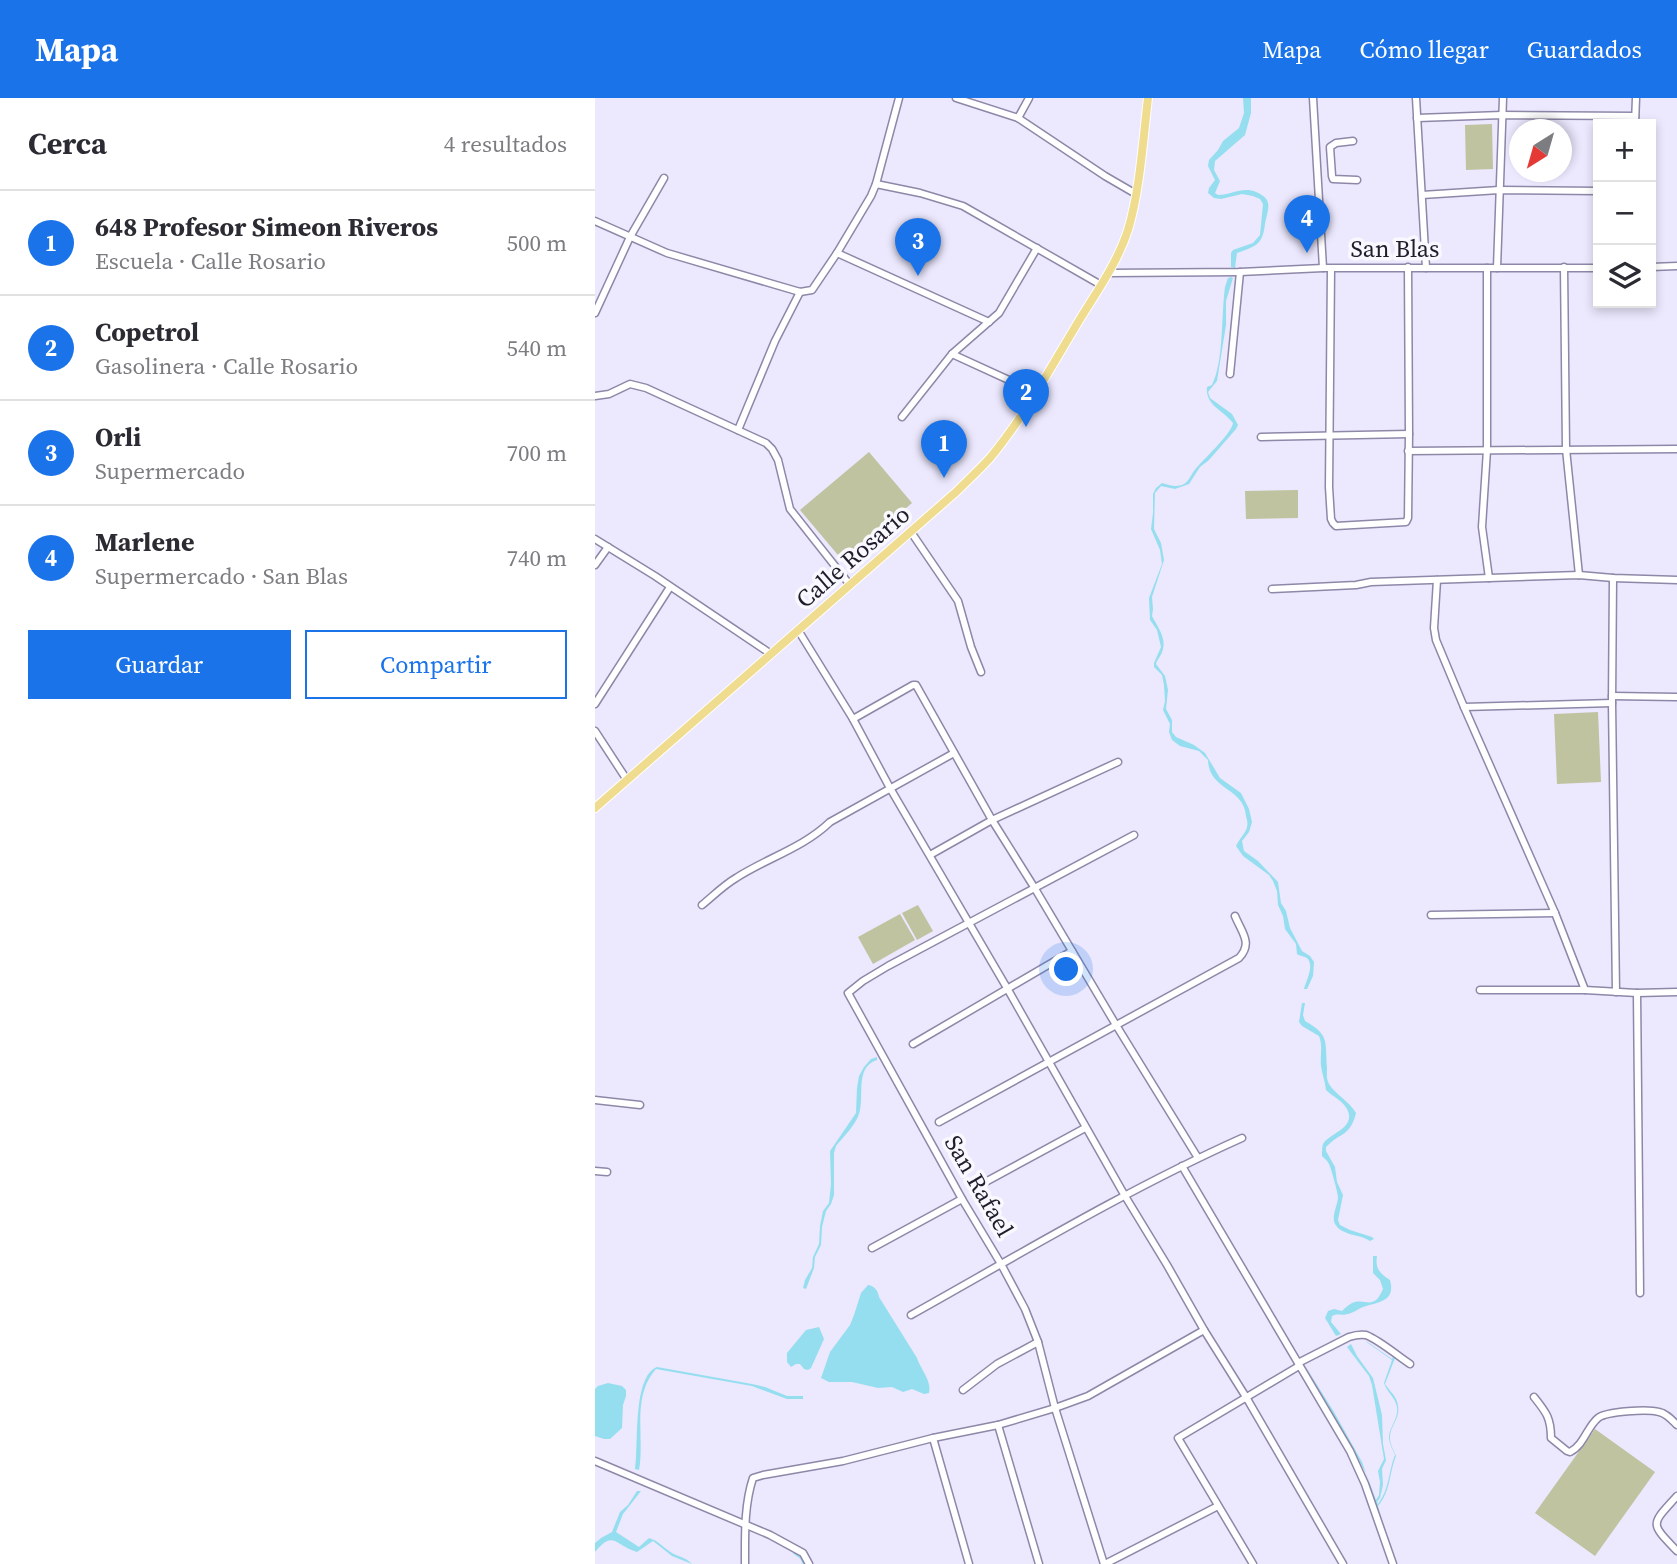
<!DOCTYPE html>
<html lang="es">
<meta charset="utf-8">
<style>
body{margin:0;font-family:"Source Serif 4",serif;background:#f7f7f7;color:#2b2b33}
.controls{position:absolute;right:21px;top:21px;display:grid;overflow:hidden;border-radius:0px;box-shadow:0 4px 10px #0003}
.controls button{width:63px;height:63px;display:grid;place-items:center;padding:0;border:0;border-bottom:2px solid #e1e1e2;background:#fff;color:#2b2b33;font:35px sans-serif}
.compass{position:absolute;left:914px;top:21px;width:63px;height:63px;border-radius:50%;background:#fff;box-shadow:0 4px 10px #0003;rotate:217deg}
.you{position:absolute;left:472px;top:872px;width:24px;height:24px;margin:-18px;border:5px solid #fff;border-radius:50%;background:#1a73e8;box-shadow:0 0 0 10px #1a73e833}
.badge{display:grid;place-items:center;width:46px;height:46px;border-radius:50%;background:#1a73e8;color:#fff;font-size:23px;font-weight:700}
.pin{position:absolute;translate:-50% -58px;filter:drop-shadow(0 2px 4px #0008)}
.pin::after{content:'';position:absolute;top:37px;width:24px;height:21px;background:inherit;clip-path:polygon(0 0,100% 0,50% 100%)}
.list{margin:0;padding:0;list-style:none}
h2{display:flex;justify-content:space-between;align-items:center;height:91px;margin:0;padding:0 28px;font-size:30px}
h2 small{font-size:23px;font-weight:400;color:#7c7c81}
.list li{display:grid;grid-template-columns:46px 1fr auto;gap:21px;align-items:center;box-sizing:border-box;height:105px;padding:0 28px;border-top:2px solid #e1e1e2}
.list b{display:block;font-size:26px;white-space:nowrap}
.list p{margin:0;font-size:23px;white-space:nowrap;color:#7c7c81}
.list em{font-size:23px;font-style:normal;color:#7c7c81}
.actions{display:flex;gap:14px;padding:21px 28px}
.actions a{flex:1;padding:16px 0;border:2px solid #1a73e8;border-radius:0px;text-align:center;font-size:24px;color:#1a73e8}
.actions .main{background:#1a73e8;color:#fff}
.icon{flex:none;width:38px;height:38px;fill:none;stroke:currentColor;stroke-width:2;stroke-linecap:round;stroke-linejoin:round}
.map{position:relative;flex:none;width:1082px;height:1466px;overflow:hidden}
header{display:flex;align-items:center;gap:42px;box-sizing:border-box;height:98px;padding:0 35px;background:#1a73e8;color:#fff}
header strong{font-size:33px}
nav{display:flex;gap:38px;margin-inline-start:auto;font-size:24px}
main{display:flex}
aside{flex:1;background:#fff}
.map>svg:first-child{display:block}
</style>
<header>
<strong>Mapa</strong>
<nav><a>Mapa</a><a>Cómo llegar</a><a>Guardados</a></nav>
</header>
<main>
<aside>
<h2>Cerca<small>4 resultados</small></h2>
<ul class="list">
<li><span class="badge">1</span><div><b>648 Profesor Simeon Riveros</b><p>Escuela · Calle Rosario</p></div><em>500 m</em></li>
<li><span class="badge">2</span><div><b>Copetrol</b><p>Gasolinera · Calle Rosario</p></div><em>540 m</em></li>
<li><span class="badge">3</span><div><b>Orli</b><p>Supermercado</p></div><em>700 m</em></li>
<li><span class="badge">4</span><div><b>Marlene</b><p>Supermercado · San Blas</p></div><em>740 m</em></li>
</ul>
<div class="actions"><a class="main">Guardar</a><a>Compartir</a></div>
</aside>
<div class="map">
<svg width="1082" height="1466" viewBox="0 0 1082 1466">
<rect width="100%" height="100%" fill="#ece8fe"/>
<g fill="#c0c39f">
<polygon points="897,26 898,71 871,72 870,27"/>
<polygon points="274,354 317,405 248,463 205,412"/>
<polygon points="703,392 703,420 651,421 650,393"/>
<polygon points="1003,614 1006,684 962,686 959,616"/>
<polygon points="323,807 338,833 322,842 307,815"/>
<polygon points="305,816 320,842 278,866 263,839"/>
<polygon points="1000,1331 1060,1374 1000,1458 940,1415"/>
</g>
<g fill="#95deef">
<path d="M648 0H656V15L650 37 620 63 619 72 625 83 620 95 623 97C636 97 648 88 661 94 680 102 672 112 670 126 669 133 668 141 662 146 657 150 648 153 642 155L640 170 636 169V155L638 152 658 145 665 137 668 106 665 101 658 98 647 96 626 101 619 100 613 95 614 90 620 82 613 68 614 62 623 52 628 43 644 30 649 15Z"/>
<path d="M636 179 638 180 631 203V227L622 283 613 294 615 300 637 316 643 327 641 331 614 362 605 369 594 386 580 391 566 388 560 395 559 431 566 445 569 462 557 499 558 511 557 518C562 528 571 539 568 551 567 557 562 561 561 566L570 578 573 592 571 611 577 622V634L581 639 599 647 610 655 625 680 646 695 654 711 657 724 654 734 647 743 649 753 663 763 683 784 686 805 691 813 695 830 707 853 715 858 719 864 718 878 712 891H709C711 883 719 869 713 861 710 858 705 858 702 856L701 846 690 831 688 818 683 807 682 793 678 783 674 777 648 758 641 748C644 741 651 735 652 729 653 725 652 722 651 718 649 689 614 693 613 662L604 653 585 648 577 642 574 634 575 626 568 612 570 603 569 587 567 577 559 569V565L566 549 562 532 555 522 554 500 567 466 565 452 556 431 558 415V396L561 390 567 385C574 387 582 390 589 386 594 383 596 377 599 373 607 362 636 337 638 325 628 312 610 307 612 289L617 287C629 263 626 218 630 189L633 180Z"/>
<path d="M707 905H710L708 917 710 923C735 937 730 943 732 970 732 975 731 981 734 986 740 996 754 1003 761 1015 755 1039 745 1034 731 1049V1053L740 1069 742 1084 748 1097 743 1122 745 1127 755 1132 777 1139 779 1141 775 1143C765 1136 747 1138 740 1126 736 1118 743 1107 743 1099 743 1095 736 1070 734 1066 732 1062 730 1061 727 1058 727 1054 727 1049 728 1046 734 1035 762 1030 752 1011 748 1003 737 998 731 992 730 983 727 976 726 968 725 957 728 948 724 938L707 928 704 924Z"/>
<path d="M282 959V962C259 969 270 999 264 1016 260 1028 248 1039 241 1048L239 1055V1097L236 1106 231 1113 227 1129 226 1147 220 1159 219 1170 211 1191 208 1190 210 1182 217 1170 218 1159 224 1146 225 1128 228 1113 234 1105 236 1086 235 1053 261 1015 262 990 264 978 269 969 276 961Z"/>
<path d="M778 1158H782C780 1170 784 1175 795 1182 801 1204 783 1204 768 1209 763 1211 758 1215 753 1216 746 1218 743 1215 737 1218L736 1224 746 1236 741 1238 730 1220 733 1213 739 1211 747 1213C750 1210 753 1207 757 1205 771 1199 778 1214 788 1191L785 1182 778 1175Z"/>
<path d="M273 1187C280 1188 283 1193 284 1199L322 1260C326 1272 337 1283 334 1295L329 1296 317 1291 308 1294 297 1289 283 1290 257 1284H234L226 1280 235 1254 255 1227 259 1217 266 1195Z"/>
<polygon points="224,1229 229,1241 216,1270 213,1272 209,1271 205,1266 201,1266 196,1269 192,1264 192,1255 211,1232"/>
<path d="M770 1243 774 1245 797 1261 798 1259 800 1260 790 1286C793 1291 798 1295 801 1301 809 1320 794 1326 795 1341 795 1346 799 1353 801 1358 794 1375 796 1393 783 1408L790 1434 771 1375 709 1266 739 1314 767 1364 781 1402 784 1397 785 1384 783 1373 789 1361 777 1287 774 1278 752 1249 756 1246 762 1258 778 1280 787 1317 788 1346 791 1362 787 1371 788 1387 785 1400 782 1404 783 1406C795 1390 793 1375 800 1357 798 1352 795 1347 794 1341 793 1330 804 1321 802 1309 800 1299 792 1294 789 1285L797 1262Z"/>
<path d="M62 1269 157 1286 170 1289 192 1298H208V1301H192L157 1288 61 1271C36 1299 50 1340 44 1372L40 1371C44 1348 37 1279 62 1269Z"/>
<polygon points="13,1285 27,1288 31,1292 31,1298 28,1307 27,1330 15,1341 9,1341 0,1338 0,1291 3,1288"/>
<path d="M42 1393H46L28 1416 21 1434 44 1449 54 1440C65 1443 71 1453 81 1457 88 1460 91 1460 97 1466L77 1458 58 1443 42 1454C20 1448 19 1431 0 1454V1445L6 1440 17 1434 25 1414 33 1407Z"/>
</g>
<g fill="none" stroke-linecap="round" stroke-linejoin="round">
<polyline stroke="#95deef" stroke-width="2" points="199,1455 206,1460 209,1466"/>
<defs>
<g id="minor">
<polyline points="361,0 423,20 510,78 541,96"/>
<polyline points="718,0 728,170"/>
<polyline points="821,0 831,170"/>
<polyline points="423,20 434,0"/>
<polyline points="822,20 907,17 1040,18"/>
<polyline points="1040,26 1041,0"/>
<polyline points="758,43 741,45 735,49 737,78 738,81 762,82"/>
<polyline points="281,86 325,95 368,108 506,187"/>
<polyline points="827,97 904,92 1003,93"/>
<polyline points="0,123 72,155 205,194 217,192 242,155 276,98 281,86 304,0"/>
<polyline points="242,155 394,224"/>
<polyline points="969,169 971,351 984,477"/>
<polyline points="1056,169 1082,168"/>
<polyline points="892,170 892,352 887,429 894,480"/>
<polyline points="902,170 908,0"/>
<polyline points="736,171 734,389 736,421 738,425 741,428 811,424 813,420 814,336 813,169"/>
<polyline points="514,175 645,174 728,170 1003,170"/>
<polyline points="0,215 35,139 69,80"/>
<polyline points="357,256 440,294"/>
<polyline points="635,276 645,174"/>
<polyline points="0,298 14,296 35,286 51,290 171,345 177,351 183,362 195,411 255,487"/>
<polyline points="307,319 357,256 404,215 442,150"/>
<polyline points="143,332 180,243 205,194"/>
<polyline points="666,339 814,336"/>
<polyline points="813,353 1082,351"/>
<polyline points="316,434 363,503 376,549 386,574"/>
<polyline points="0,441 60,478 176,556"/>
<polyline points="0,467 13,449"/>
<polyline points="1018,480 1017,605 1021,894"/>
<polyline points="842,482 839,530 841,542 869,609 960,815 990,892"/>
<polyline points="677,491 761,487 776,484 984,477 1018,480 1082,482"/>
<polyline points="203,532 258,621 295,690 412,890 530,1098 572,1167 609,1232 651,1299 748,1466"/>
<polyline points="1017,598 1082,599"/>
<polyline points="0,606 75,489"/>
<polyline points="869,609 1017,605"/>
<polyline points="258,621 318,587 321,587 397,722 439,789 521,927 603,1060"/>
<polyline points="0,633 32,682"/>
<polyline points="335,757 397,722 523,664"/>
<path d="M107 807C118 798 129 787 141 780 172 760 208 750 235 724L359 655"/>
<polyline points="836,817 960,815"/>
<polyline points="885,892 990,892 1042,895 1082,894"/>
<polyline points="1042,895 1045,1195"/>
<polyline points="318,946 477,853"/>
<polyline points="0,1002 45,1007"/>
<path d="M344 1024 644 860C658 845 647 835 640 818"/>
<polyline points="587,1068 755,1353 770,1386 798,1466"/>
<polyline points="0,1073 12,1074"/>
<polyline points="383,1088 490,1030"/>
<polyline points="277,1150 367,1101"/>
<path d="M316 1217C425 1156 533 1091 647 1040"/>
<path d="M703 1265 754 1239C760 1237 765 1236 771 1237 784 1242 803 1258 815 1266"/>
<polyline points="368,1292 402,1266 443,1244"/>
<path d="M939 1299C951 1314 956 1320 956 1340L972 1353 975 1354C989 1347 992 1329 1003 1320 1012 1313 1053 1311 1064 1314 1071 1315 1077 1322 1082 1327"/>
<polyline points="403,1327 444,1466"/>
<polyline points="338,1340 374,1466"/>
<polyline points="0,1363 175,1437 208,1455 214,1466"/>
<path d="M1082 1398C1056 1427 1054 1424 1082 1453"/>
<path d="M150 1466C150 1438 149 1407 158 1380L168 1377 248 1363 338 1340 403 1327 460 1310 493 1298 609 1232"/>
<polyline points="509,1466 460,1310 443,1244 430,1211 406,1166 367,1101 253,895 268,883 293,868 539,737"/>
<polyline points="510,1466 623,1408"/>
<polyline points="658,1466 583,1340 704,1268"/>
</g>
<path id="major" d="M0 710 361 394C372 383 384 372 395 360 429 319 455 271 482 226 500 196 522 166 533 132 545 92 548 42 553 0"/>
</defs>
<use href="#minor" stroke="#8e87a8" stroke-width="9"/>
<use href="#major" stroke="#fff" stroke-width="10"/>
<use href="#minor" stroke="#fff" stroke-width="6"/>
<use href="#major" stroke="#efdc8f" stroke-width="8"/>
</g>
<g text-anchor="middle" stroke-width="7" stroke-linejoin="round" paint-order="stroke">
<g font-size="24" fill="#201d2a" stroke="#f9f8ff">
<text x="800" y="159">San Blas</text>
<text transform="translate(258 459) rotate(-41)" y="8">Calle Rosario</text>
<text transform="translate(384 1088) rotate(60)" y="8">San Rafael</text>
</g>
</g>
</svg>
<div class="controls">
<button>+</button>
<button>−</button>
<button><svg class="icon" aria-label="layers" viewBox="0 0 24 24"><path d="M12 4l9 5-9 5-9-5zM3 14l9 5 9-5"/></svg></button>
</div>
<svg class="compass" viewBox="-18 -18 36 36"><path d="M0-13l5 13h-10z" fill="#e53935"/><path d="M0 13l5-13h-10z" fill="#7c7c81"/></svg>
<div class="you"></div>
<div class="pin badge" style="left:349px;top:380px">1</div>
<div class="pin badge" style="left:431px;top:329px">2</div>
<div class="pin badge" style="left:323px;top:178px">3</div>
<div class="pin badge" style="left:712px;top:155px">4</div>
</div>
</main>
